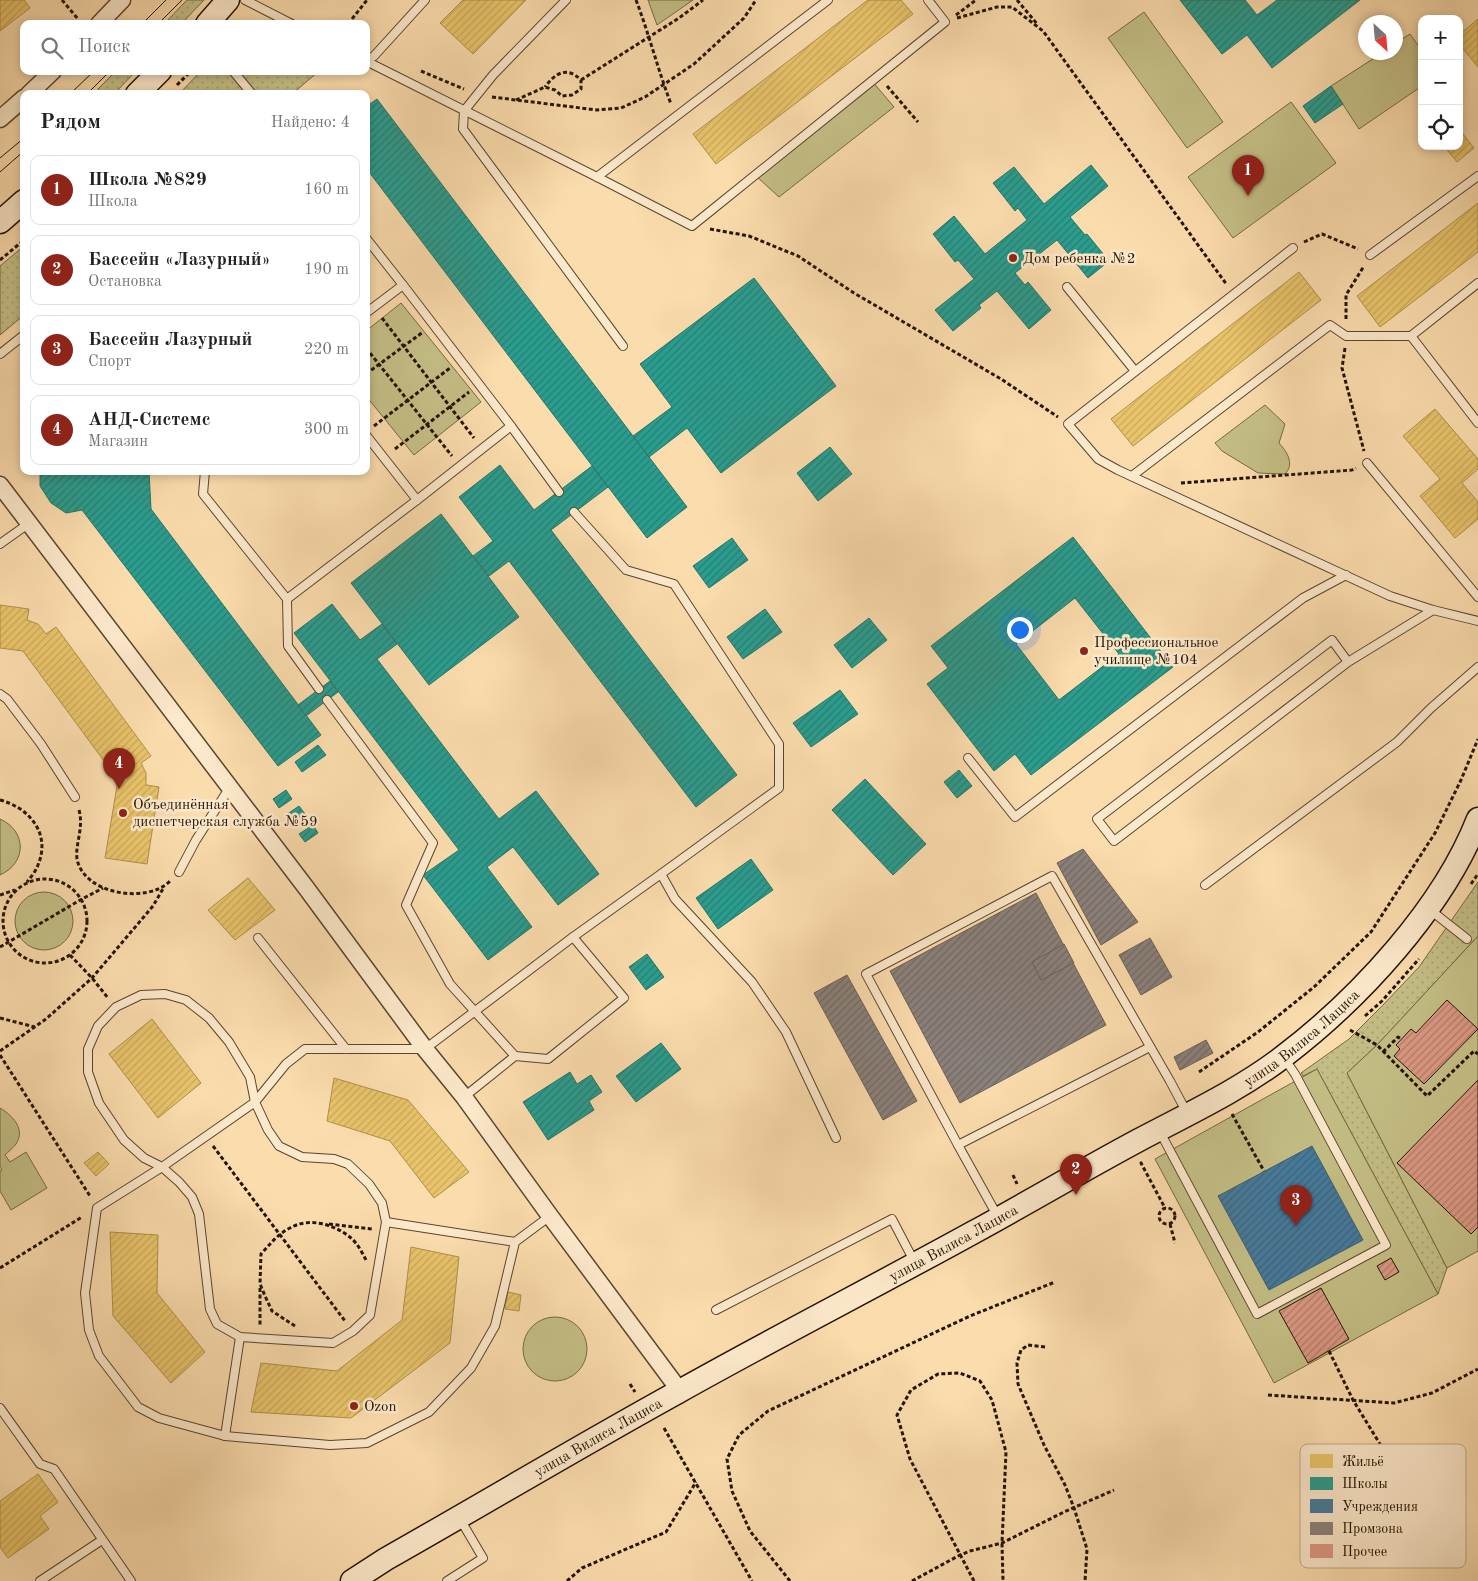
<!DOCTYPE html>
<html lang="ru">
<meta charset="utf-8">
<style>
body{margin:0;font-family:"Old Standard TT",serif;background:#f6f6f6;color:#222}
.controls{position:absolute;right:15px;top:15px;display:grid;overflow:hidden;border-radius:10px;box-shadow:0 2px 8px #0003}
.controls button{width:45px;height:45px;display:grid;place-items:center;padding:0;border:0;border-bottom:1px solid #e0e0e0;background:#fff;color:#222;font:25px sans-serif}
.compass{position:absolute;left:1358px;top:15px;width:45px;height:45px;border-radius:50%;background:#fff;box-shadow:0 2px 8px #0003;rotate:154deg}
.you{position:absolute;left:1019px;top:629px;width:18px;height:18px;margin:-12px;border:4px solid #fff;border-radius:50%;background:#1a73e8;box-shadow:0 0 0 8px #1a73e833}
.badge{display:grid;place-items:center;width:32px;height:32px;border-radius:50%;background:#8f2418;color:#fff;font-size:16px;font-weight:700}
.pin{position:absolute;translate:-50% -41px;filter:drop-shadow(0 1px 2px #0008)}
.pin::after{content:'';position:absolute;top:26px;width:18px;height:15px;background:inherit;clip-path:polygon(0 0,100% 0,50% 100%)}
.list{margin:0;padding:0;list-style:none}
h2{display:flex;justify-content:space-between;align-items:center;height:65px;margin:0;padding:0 20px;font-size:21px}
h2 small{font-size:16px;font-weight:400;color:#767676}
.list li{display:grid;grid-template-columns:32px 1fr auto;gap:15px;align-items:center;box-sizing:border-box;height:70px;margin:0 10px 10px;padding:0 10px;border:1px solid #e0e0e0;border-radius:10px}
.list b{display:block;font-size:19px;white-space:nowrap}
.list p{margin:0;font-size:16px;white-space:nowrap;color:#767676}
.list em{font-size:16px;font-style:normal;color:#767676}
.icon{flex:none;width:28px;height:28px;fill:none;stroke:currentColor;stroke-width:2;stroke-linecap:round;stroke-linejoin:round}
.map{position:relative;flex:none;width:1478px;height:1581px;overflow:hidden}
.search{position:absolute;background:#fff;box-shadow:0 2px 8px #0003;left:20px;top:20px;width:350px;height:55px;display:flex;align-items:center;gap:12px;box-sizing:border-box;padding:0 18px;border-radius:10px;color:#767676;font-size:19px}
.panel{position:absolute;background:#fff;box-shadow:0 2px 8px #0003;left:20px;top:90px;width:350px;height:385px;border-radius:10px}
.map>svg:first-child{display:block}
</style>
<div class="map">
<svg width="1478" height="1581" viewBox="0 0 1478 1581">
<defs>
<pattern id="grass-dots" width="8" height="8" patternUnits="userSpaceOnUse" patternTransform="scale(1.25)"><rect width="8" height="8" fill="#c4bf86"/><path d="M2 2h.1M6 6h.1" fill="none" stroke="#a8a372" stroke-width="1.8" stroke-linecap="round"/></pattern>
<pattern id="homes-hatch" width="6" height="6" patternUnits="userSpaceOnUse" patternTransform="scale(1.25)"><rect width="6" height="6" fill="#e9c46a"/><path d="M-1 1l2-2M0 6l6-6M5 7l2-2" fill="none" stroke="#c8a85a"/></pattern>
<pattern id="schools-hatch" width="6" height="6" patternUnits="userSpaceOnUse" patternTransform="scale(1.25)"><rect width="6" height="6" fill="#2a9d8f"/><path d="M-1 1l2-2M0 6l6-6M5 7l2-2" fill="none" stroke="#247f73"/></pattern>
<pattern id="public-hatch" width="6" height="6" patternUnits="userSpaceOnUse" patternTransform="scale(1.25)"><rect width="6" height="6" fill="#457b9d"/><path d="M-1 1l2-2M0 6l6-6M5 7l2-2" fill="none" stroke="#39647e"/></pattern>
<pattern id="industry-hatch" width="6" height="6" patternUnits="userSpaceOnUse" patternTransform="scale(1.25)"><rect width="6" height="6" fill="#8a817c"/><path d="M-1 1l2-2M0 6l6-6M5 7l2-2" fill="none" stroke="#706863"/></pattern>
<pattern id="building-hatch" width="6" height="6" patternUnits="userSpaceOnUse" patternTransform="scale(1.25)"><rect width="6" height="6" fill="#dc9984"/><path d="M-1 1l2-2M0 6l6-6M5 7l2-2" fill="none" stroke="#b27c6a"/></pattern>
</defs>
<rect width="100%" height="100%" fill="#fbdcad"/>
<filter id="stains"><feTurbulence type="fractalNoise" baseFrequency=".004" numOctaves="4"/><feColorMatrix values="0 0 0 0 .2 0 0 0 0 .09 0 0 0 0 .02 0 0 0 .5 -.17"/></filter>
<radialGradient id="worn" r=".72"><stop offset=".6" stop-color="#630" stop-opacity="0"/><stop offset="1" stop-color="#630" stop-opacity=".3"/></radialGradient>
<g fill="url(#grass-dots)" stroke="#746944">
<polygon points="187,0 204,0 181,24 164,24"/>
<polygon points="116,71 136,71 114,94 99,94 98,89"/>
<polygon points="201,71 319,71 292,94 179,94"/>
<polygon points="24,246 24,315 0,335 0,266"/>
<polygon points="1478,882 1478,936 1377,1045 1347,1073 1447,1268 1438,1294 1317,1069 1303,1076 1301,1073 1349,1039 1383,1005 1419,967"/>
</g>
<g fill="#c4bf86" stroke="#746944">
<polygon points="648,0 693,0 657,25"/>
<polygon points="1144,12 1223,122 1187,148 1108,38"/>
<polygon points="1410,34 1422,51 1422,86 1359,129 1331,86 1382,53 1396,52 1396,43"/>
<polygon points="872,81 894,107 779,197 755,175"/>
<polygon points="1291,102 1336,163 1233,238 1188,177"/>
<polygon points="401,303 481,402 414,455 366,396 366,331"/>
<path d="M1265 405 1285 424 1279 443C1287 452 1295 464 1285 474L1258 473 1222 451 1215 443Z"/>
<path d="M0 819C27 831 27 863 0 875Z"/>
<circle cx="44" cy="921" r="29"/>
<polygon points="1478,936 1478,1251 1447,1268 1347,1073 1377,1045"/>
<polygon points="1317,1069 1438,1294 1274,1383 1155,1159"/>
<path d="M0 1108C12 1115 26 1129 16 1144 13 1148 8 1152 5 1155L10 1162 26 1152 47 1188 11 1210 0 1191V1171L2 1170 0 1167Z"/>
<circle cx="555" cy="1349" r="32"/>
</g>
<g fill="url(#homes-hatch)" stroke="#ae8f4b">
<polygon points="0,0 24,0 30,8 0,31"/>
<polygon points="463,0 526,0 473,54 440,23"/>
<polygon points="868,0 901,0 913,14 716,164 693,134"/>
<polygon points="1478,19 1478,67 1459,44 1459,35"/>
<polygon points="1459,129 1474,148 1457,162 1444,146 1459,146"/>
<polygon points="1478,203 1478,252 1380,327 1357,296"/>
<polygon points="1299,272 1321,300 1133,446 1111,419"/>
<polygon points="1435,409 1478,459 1478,469 1462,483 1478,502 1478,519 1455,538 1420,496 1440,479 1403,436"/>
<polygon points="0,605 29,609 27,620 38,624 46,634 56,627 151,756 141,763 146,773 146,785 159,787 147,864 105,858 118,780 23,651 0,648"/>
<polygon points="248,878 275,910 235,940 208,910"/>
<polygon points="152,1019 201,1083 158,1118 109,1054"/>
<polygon points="334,1078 408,1100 469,1172 434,1198 390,1141 327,1121"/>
<polygon points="98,1152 109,1164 96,1176 84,1163"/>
<polygon points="110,1232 158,1235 157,1293 205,1352 171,1383 113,1316"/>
<polygon points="411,1247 459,1257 450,1343 351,1418 251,1412 261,1363 337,1371 402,1320"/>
<polygon points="508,1292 521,1295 519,1311 505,1309"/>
<polygon points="38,1474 58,1502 40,1516 49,1529 8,1558 0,1547 0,1501"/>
</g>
<g fill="url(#schools-hatch)" stroke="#287465" fill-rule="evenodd">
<polygon points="1180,0 1245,0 1257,15 1277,0 1360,0 1272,68 1247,35 1222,54"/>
<polygon points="1331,86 1343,104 1315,123 1303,106"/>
<polygon points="377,99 687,507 647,538 366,168 366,107"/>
<polygon points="1091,165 1108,186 1070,217 1085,235 1087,234 1109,261 1088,278 1057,240 1015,273 1025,285 1028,282 1051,310 1029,329 997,291 979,305 981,308 953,331 935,310 974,279 958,260 955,262 933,234 954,216 985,254 1027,220 1018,208 1015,211 993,183 1014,167 1044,204"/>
<polygon points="754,278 836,386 721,473 687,428 649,457 633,436 672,407 640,364"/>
<polygon points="830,447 852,474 818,501 797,473"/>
<polygon points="500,465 534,510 592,466 608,487 551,530 737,775 696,807 509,561 489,576 473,556 493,541 459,497"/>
<polygon points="40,471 149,471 151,509 321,735 278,766 82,510 66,513 51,503 40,486"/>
<polygon points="441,514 519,617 429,685 351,583"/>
<path d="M1073 537 1173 667 1031 775 1015 754 994 771 927 684 948 668 931 646ZM1075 598 1119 654 1059 700 1016 644Z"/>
<polygon points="732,538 748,560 709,588 693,566"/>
<polygon points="332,604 360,640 382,624 397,644 377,659 499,819 536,791 599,874 558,905 513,847 487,867 532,927 488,960 423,875 459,850 294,633"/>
<polygon points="765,609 782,632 743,659 727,637"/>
<polygon points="869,618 887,640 852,668 834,645"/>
<polygon points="330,681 338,692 306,716 298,705"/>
<polygon points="840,690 858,714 811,747 793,723"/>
<polygon points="318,745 326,755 302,772 295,762"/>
<polygon points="959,770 972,786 957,798 944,782"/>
<polygon points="865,779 926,844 893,875 832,810"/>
<polygon points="286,790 292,799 279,808 273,799"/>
<polygon points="299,806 305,814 291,823 286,815"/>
<polygon points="313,825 318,833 305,842 299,834"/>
<polygon points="751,859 773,890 718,929 696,898"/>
<polygon points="647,954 664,977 646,990 629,967"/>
<polygon points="661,1043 681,1069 636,1102 616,1076"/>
<polygon points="570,1072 577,1084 591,1075 602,1092 589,1101 594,1110 548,1140 523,1102"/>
</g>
<polygon fill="url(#public-hatch)" stroke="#3b5c6f" points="1312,1146 1363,1240 1269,1290 1218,1196"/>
<g fill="url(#industry-hatch)" stroke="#6b6058">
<polygon points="1083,849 1138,922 1101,945 1057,863"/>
<polygon points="1036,893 1106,1025 960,1103 890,971"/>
<polygon points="1150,938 1172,977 1141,995 1119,955"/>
<polygon points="1064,944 1074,963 1041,980 1032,962"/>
<polygon points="847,975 917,1101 883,1120 814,993"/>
<polygon points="1206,1040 1213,1053 1180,1070 1174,1057"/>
</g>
<g fill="url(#building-hatch)" stroke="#231303">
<polygon points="1447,1000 1478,1029 1424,1084 1394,1056 1400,1049 1396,1045 1411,1029 1416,1033"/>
<polygon points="1478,1080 1478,1227 1471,1234 1397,1163"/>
<polygon points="1391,1258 1399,1272 1385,1280 1377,1266"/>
<polygon points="1321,1288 1349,1339 1308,1363 1279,1311"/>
</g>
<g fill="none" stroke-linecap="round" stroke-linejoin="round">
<defs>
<g id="lane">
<polyline points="245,0 292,24"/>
<polyline points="566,0 493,75 464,111 463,129 623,346"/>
<polyline points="366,61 597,177 692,226 945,22 928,0"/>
<polyline points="366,61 374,56 425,0"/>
<polyline points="233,71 252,94"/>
<polyline points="597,177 828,0"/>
<polyline points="366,238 403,285 366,313"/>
<polyline points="1293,248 1068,424 1098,459 1118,470 1390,596 1433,610 1478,621"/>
<polyline points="1370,255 1478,176"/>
<polyline points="1478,283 1411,336 1478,423"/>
<polyline points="403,285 511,426"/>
<polyline points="1067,287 1135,371"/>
<polyline points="0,354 24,335"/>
<polyline points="1367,463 1478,597"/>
<polyline points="205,471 203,494 287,599 288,646 319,689"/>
<polyline points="1132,476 1330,325 1346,336 1411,336"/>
<polyline points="417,500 511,426 559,492"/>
<polyline points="0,544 28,524"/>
<polyline points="287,599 417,500 366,435"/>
<polyline points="1348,662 1332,640 1097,819 1114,841 1348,662 1433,610"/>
<polyline points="0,694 7,699 41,744 75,797"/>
<polyline points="327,700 433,843 406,905 450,984 515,1056"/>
<polyline points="968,758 1015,817 1303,598 1346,575"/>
<polyline points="179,872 196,840 230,787"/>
<polyline points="661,874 675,899 752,982 786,1032 836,1138"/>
<polyline points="1205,885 1397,742 1431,708 1478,667"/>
<polyline points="1429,909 1467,939"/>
<polyline points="258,938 346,1049"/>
<polyline points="1150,1047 958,1145 866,974 1052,876 1170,1081 1187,1113"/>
<polyline points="464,1097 515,1056 548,1059 624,998 573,937"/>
<polyline points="1160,1132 1257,1314 1386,1245 1295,1074 1284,1058"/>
<polyline points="958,1145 998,1217"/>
<polyline points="550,1216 515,1242 495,1326 471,1368 429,1412 367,1443 330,1445 225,1436 159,1418 138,1407 99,1356 89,1330 85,1293 97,1208 162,1167 179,1182 192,1197 199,1214 210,1309 217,1324 240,1337 333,1343 353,1331 370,1315 386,1222 382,1203 369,1184 348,1164 334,1159 302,1157 279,1146 268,1130 255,1102 250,1077 229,1042 209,1018 186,1000 165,994 141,995 116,1007 98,1026 88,1049 88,1072 99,1103 124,1140 144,1158 162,1167 255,1102 286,1064 305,1049 425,1049 573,937 661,874 779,788 779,744 674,584 626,570 574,512"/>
<polyline points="386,1222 515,1242"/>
<polyline points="716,1310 892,1219 915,1263"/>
<polyline points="0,1408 40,1464 54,1469 131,1581"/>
<polyline points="225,1436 240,1337"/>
<polyline points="40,1581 102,1540"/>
<polyline points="447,1581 483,1558 460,1519"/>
</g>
<g id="street">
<polyline points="99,24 122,0"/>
<polyline points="29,94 53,71"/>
<polyline points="0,119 24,98"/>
<polyline points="0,485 307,889 425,1049 464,1097 550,1216 680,1391"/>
</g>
<g id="secondary">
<polyline points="207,24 228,0"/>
<polyline points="137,94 160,71"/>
<polyline points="0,222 24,201"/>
<path id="s1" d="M352 1581 386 1559C483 1504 580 1446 678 1392 776 1337 876 1286 974 1232 1029 1202 1083 1170 1139 1140 1188 1114 1240 1090 1284 1056 1360 998 1443 908 1478 819"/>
</g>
</defs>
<use href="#lane" stroke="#59452e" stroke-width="10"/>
<use href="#street" stroke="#59452e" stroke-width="19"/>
<use href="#secondary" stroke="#231303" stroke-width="25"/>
<g stroke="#231303" stroke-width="3" stroke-dasharray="4 2.5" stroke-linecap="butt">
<polyline points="62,0 78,19"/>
<path d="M636 0C649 34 658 70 671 104"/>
<polyline points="1017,0 1038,25"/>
<polyline points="956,15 976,0"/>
<polyline points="957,18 997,7 1012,7 1043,31 1227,285"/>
<polyline points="348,24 367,0"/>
<polyline points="421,71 464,89"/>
<polyline points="581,80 679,18 703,0"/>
<polyline points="177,85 191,71"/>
<polyline points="887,86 918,122"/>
<polyline points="492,97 597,110 621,108 645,97 694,64 744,18 756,0"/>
<path d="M516 100 545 87 555 90 562 96 572 95 581 89V80C567 66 555 73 545 87"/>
<polyline points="710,229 749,236 798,256 854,293 1001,379 1058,417"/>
<polyline points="1304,242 1322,234 1358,249"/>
<polyline points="0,260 24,240"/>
<polyline points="382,318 474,438"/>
<polyline points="1346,319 1346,295 1364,266"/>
<polyline points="366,348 452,456"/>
<polyline points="1345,348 1342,368 1364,451"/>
<polyline points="366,374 423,332"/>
<polyline points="374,426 450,368"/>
<polyline points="395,449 469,392"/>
<polyline points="1181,483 1352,470 1356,468"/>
<path d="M0 800C30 808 51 834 38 865 36 871 31 877 27 882"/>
<path d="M79 810C84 828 75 844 77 859 84 895 148 904 170 881"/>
<circle cx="45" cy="921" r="42"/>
<polyline points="1471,884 1478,874"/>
<polyline points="0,895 15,890"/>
<polyline points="0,947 82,899 103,888"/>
<polyline points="70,955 92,978 108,998"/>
<polyline points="1365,1016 1382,1001 1419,959"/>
<polyline points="0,1018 35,1027"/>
<polyline points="1350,1030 1377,1045 1427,1096 1474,1051 1478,1054"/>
<polyline points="0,1051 46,1019 92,978 153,906 164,887"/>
<polyline points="1383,1052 1398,1037 1401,1039"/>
<polyline points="0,1055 90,1196"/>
<polyline points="1199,1072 1258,1032 1314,987 1371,932 1435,833 1461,780 1478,739"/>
<polyline points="1232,1114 1264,1171"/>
<polyline points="213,1146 345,1321"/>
<polyline points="1142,1162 1141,1163 1165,1208"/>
<polyline points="1013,1175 1017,1184"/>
<circle cx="1167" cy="1216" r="8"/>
<polyline points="329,1224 372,1229"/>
<polyline points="1170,1224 1175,1243"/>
<polyline points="0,1268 82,1217"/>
<polyline points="260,1288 260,1326"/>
<path d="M295 1326 272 1311 265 1296 260 1284 261 1254C270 1244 278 1234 290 1228 309 1217 334 1224 351 1238 357 1243 362 1252 366 1260"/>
<polyline points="1045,1347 1028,1345 1021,1350 1017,1363 1018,1384 1044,1445 1065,1485 1074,1508 1087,1549 1085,1581"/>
<polyline points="1329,1351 1353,1400 1383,1449"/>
<polyline points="630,1384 635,1392"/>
<polyline points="1268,1395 1394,1403 1432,1393 1478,1369"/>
<polyline points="664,1428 752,1581"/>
<polyline points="567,1581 582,1568 666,1532 696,1482"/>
<polyline points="790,1581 750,1531 732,1491 727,1459 739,1435 768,1411 970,1316 1055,1282"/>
<polyline points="912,1581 960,1555 970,1551 1002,1543 1064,1512 1114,1490"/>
<polyline points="974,1581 910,1459 897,1415 911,1390 938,1374 960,1373 980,1381 992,1400 1006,1452 1002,1543 1003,1581"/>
</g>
<use href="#lane" stroke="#fce8ca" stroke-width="8"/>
<use href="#street" stroke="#fce8ca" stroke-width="16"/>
<use href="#secondary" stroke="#fce8ca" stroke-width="22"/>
<g stroke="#231303" stroke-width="1">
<polyline points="142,24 166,0"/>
<polyline points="158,24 182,0"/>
<polyline points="70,94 94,71"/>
<polyline points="87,94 110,71"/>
<polyline points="0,158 24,138"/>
<polyline points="0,172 24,151"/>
</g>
</g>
<g fill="#8f2418" stroke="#fce8ca" stroke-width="2">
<circle cx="1013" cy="258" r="5"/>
<circle cx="1084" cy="651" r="5"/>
<circle cx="123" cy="813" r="5"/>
<circle cx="354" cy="1406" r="5"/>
</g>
<g text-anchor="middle" stroke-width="5" stroke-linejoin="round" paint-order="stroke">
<g font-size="15" fill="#231303" stroke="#fce8ca" text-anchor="start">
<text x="1023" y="263">Дом ребенка №2</text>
<text x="1094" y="647">Профессиональное<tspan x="1094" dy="17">училище №104</tspan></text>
<text x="133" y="809">Объединённая<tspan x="133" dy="17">диспетчерская служба №59</tspan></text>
<text x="364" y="1411">Ozon</text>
</g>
<g font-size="15" fill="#231303" stroke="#fce8ca">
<text dy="5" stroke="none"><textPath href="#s1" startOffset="1095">улица Вилиса Лациса</textPath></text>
<text dy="5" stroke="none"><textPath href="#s1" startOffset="690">улица Вилиса Лациса</textPath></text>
<text dy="5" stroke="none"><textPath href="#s1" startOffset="285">улица Вилиса Лациса</textPath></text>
</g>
</g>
<rect x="1300" y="1444" width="166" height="124" rx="8" fill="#fce8ca" stroke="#bba88e" stroke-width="1"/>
<rect x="1310" y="1454" width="23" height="14" fill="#e9c46a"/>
<rect x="1310" y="1477" width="23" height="13" fill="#2a9d8f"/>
<rect x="1310" y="1499" width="23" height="14" fill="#457b9d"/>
<rect x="1310" y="1522" width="23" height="13" fill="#8a817c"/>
<rect x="1310" y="1544" width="23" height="14" fill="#dc9984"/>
<g font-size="14" fill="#231303">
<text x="1342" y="1466">Жильё</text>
<text x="1342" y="1488">Школы</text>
<text x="1342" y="1511">Учреждения</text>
<text x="1342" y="1533">Промзона</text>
<text x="1342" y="1556">Прочее</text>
</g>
<rect width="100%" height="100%" filter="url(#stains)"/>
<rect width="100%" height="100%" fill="url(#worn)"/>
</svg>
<div class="controls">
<button>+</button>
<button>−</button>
<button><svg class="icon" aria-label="locate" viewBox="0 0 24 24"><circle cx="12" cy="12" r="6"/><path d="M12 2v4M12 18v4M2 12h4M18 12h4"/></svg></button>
</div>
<svg class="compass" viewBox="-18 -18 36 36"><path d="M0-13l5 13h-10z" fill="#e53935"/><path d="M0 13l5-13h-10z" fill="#767676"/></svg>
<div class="you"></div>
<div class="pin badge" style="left:1248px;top:196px">1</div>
<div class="pin badge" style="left:1076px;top:1195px">2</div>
<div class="pin badge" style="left:1296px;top:1226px">3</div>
<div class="pin badge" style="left:119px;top:789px">4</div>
<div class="search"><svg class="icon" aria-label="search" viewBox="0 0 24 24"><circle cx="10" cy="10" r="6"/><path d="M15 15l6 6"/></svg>Поиск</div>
<section class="panel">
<h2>Рядом<small>Найдено: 4</small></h2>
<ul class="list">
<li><span class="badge">1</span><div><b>Школа №829</b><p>Школа</p></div><em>160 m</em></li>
<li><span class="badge">2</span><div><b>Бассейн «Лазурный»</b><p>Остановка</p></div><em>190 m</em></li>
<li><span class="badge">3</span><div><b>Бассейн Лазурный</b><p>Спорт</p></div><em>220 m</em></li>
<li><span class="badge">4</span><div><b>АНД-Системс</b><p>Магазин</p></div><em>300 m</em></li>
</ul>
</section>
</div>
